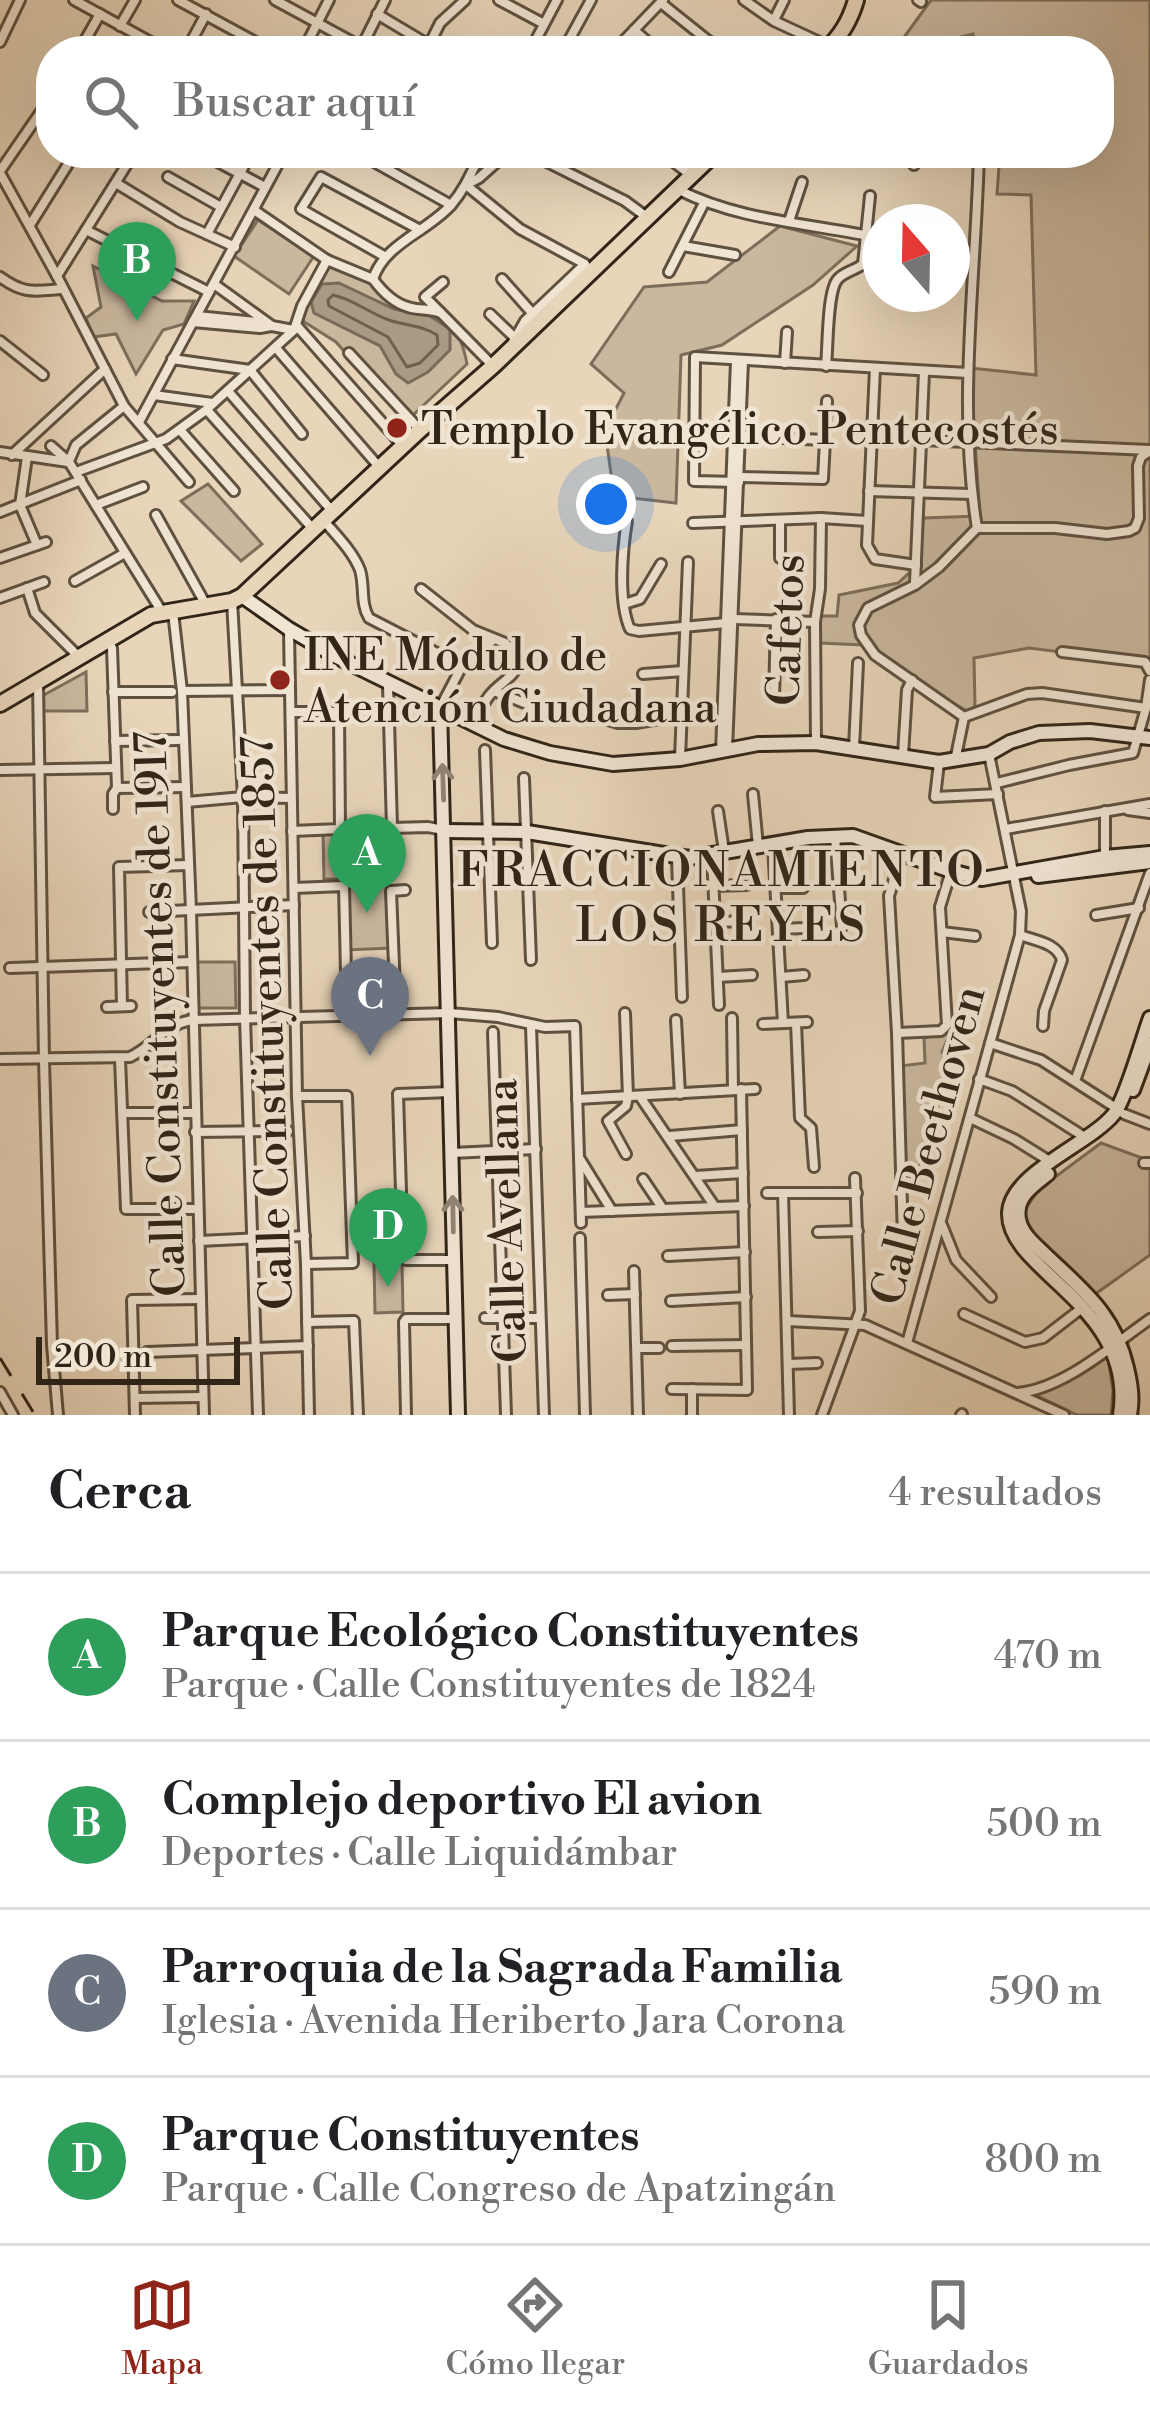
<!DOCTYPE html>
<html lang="es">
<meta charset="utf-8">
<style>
body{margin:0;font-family:"Libre Bodoni",serif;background:#f2f2f2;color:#202124}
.compass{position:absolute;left:862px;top:204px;width:108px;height:108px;border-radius:50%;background:#fff;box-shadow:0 12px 48px #0002;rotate:340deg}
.scale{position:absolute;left:36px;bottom:30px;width:204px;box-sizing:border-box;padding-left:12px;border:6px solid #312518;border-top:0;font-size:33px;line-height:42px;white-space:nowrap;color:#312518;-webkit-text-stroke:9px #f0e4d2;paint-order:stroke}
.you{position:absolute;left:606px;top:504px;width:42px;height:42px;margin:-30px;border:9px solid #fff;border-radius:50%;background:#1a73e8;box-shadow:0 0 0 18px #1a73e833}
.badge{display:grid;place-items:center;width:78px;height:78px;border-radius:50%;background:#8f2418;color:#fff;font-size:39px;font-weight:700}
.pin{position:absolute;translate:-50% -99px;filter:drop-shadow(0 3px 6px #0008)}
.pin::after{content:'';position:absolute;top:63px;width:42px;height:36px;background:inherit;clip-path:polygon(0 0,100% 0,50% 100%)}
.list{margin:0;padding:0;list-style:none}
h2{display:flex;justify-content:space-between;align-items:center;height:156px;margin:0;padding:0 48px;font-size:51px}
h2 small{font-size:39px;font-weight:400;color:#757577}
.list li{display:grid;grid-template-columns:78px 1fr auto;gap:36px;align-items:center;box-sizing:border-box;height:168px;padding:0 48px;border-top:3px solid #e0e0e0}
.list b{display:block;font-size:45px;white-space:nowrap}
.list p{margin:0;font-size:39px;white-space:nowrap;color:#757577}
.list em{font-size:39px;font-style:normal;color:#757577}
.icon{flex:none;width:66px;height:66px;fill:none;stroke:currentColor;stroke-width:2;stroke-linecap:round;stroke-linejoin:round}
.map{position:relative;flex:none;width:1150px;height:1415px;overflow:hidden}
.search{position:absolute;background:#fff;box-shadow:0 12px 48px #0002;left:36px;right:36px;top:36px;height:132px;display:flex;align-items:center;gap:30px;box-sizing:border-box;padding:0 42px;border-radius:48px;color:#757577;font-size:45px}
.sheet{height:828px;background:#fff}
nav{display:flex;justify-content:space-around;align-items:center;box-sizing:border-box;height:168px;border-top:3px solid #e0e0e0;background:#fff;font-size:33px;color:#757577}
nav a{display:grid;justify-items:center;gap:6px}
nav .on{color:#8f2418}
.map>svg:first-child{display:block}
</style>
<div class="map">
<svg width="1150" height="1415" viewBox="0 0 1150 1415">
<rect width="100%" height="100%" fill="#e8d5ba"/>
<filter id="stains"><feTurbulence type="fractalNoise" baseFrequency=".00167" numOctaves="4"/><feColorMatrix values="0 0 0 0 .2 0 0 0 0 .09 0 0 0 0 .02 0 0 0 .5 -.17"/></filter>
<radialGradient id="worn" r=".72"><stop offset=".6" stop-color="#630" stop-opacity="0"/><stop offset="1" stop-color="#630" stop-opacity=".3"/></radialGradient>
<g fill="#c9b79e" stroke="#7d6e5b" stroke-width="3">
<polygon points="931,0 1150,0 1150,663 1029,648 974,658 975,706 969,712 915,682 863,645 821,643 816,616 837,616 839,595 898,583 920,563 923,518 980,516 970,368 1036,375 1031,195 997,194 1000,153 1099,153 1099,51 978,51 973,34 936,43 933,51 894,51"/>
<polygon points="258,220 314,256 289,294 234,256"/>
<polygon points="780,226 857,246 813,285 722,345 681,355 676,503 614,496 605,430 624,393 591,364 644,287 707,282"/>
<polygon points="93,266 162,301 194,301 184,324 163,330 136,374 116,334 93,337 86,318 101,307"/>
<path d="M329 267C339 270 358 272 366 277 374 283 376 293 385 298 426 321 456 302 467 364L411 417 370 381 336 342 298 318Z"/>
<polygon points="208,484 262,544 241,561 181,501"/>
<polygon points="86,672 87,711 44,711 42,696"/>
<polygon points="386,828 391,948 346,950 344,879 324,879 323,831"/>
<polygon points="196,962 235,962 236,1008 196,1008"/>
<polygon points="946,1032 950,1034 942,1052 947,1062 933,1131 919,1167 913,1167 904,1206 900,1066 925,1063 924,1038"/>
<polygon points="1101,1143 1142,1158 1150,1158 1150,1255 1094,1295 1048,1255 1022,1214 1039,1189"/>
<polygon points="402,1262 403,1312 375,1313 374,1263"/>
<polygon points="1107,1351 1113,1391 1111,1415 1077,1415 1031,1393"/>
</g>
<polygon fill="#aa9983" stroke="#7a6b58" stroke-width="3" points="339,283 394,309 430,316 450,329 450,350 428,372 408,383 396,374 380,346 314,313 311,302 322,284"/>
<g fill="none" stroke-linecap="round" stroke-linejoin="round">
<path stroke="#6e5f4e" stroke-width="3" d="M333 295C353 299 369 313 389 320 406 326 422 325 437 335L438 345 420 363 407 367 388 337 329 306 328 300Z"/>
<defs>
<g id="street">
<polyline points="74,0 167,51"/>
<polyline points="178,0 272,51"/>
<polyline points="275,0 369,51"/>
<polyline points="499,0 544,24"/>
<polyline points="744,0 774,21 828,46"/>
<polyline points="918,0 921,2"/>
<polyline points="661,3 721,51"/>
<polyline points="377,14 429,45"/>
<polyline points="774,20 784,0"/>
<polyline points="120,26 135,0"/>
<polyline points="634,30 658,51"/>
<polyline points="0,42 20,0"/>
<polyline points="534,43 549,51"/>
<polyline points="360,50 385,0"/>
<polyline points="79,51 100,14"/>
<polyline points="186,51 206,14"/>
<polyline points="303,51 329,0"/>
<polyline points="426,51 440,23 465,0"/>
<polyline points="530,51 557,0"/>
<polyline points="563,51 591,0"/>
<polyline points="614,51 663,0"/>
<polyline points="201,153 265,187"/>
<polyline points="358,153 451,205"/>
<polyline points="507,153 479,178 466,185 520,229 585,264 525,321 513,342"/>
<polyline points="529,153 625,201 648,218"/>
<polyline points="662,153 692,176"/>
<polyline points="953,153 953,158"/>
<polyline points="914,165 914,153"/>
<polyline points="0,171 51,97"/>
<polyline points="0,173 57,276 124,406 189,482"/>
<polyline points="168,177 221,207"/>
<polyline points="116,183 180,222 235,247"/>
<path d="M679 190C736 219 803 223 864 235"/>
<path d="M254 210 327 260 373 279C381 290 394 303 408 307 419 311 429 308 441 313L493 366"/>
<polyline points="789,221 802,182"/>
<polyline points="30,225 75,153"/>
<polyline points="86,230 209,292"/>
<polyline points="207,234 251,153"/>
<polyline points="683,246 735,255"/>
<polyline points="384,256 301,209 321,177 420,230"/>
<polyline points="669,272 704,203"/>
<polyline points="57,276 134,153"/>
<path d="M0 277C25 295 34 291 63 289"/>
<path d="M373 279C385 243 427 232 451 205 465 189 472 171 481 153"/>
<polyline points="502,279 533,314"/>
<polyline points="214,284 272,326 293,330"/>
<polyline points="440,312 425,297 443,282"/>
<polyline points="490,314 514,337"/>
<polyline points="197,316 265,323"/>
<polyline points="193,322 260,328 271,326"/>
<polyline points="297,326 402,445"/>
<polyline points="0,341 43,375"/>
<polyline points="276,348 380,468"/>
<polyline points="349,353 419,429"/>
<polyline points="172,359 250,370 302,434"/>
<polyline points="785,363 787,332"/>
<path d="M826 366C828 348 827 290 838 279 844 272 856 270 863 264L870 196"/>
<polyline points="875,368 867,545 875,559 916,565"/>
<polyline points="228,391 333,512"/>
<polyline points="154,395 212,403"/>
<polyline points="207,410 313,529"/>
<polyline points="139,422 284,153"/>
<polyline points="180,430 234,491"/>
<polyline points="871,430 921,440 1150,450"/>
<polyline points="741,436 825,440"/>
<polyline points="51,446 69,462 162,612"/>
<polyline points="0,452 68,462"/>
<polyline points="12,455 105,369"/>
<polyline points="27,457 20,505 37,545"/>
<polyline points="69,461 76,445 124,406"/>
<polyline points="76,472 166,439 206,410 294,330 302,306 327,260"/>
<polyline points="739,477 823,479 827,401"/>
<polyline points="739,482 694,481 695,357 968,373"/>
<polyline points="869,491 971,494"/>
<polyline points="96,505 143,487"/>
<polyline points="0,512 81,480"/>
<polyline points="156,515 206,605"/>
<path d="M627 521C622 551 618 602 630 629L639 631 726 623"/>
<path d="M325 522C337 536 353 552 360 570 365 586 360 603 369 618L462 666"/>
<polyline points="693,523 821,518 867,521"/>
<path d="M977 528C957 405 976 277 979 153"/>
<polyline points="977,528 1055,528 1107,534 1129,531 1135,528 1139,518 1138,466 1141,457 1150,451"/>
<polyline points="0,558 46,542"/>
<polyline points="780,558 780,520"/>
<polyline points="75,581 125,553"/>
<polyline points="915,583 924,372"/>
<polyline points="27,588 35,613 79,657"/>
<path d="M421 589 473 630 505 643 519 656C518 678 501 680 489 696 483 704 478 714 473 723"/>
<polyline points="0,598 44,582"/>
<polyline points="232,601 243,797 245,1018 258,1415"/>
<polyline points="624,604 640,599 661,564"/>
<polyline points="173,612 182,691 191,910 204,1415"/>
<polyline points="734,619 815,622"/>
<polyline points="289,631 297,1096 306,1264 309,1415"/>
<polyline points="112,648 117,788 113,794 113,809"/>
<polyline points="1062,652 1145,662 1150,671"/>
<polyline points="643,674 683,671"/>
<polyline points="38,684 44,1060 52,1345 58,1415"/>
<polyline points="388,684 392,828 428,827 443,830"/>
<polyline points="182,691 290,690"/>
<polyline points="494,691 532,706 579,711 618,723 636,723 682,715"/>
<polyline points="113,692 172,692"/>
<polyline points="774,699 776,619"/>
<polyline points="440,708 462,666 493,640"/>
<polyline points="291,712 339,712 340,829 292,831"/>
<polyline points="964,717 875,655 861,635 859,625 868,608 915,585 939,567 977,528"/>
<polyline points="964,717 1027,694 1042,693 1146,708"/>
<polyline points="115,741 178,740"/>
<polyline points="816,743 815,622 820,589 821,518"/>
<polyline points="854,748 858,663"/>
<polyline points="727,749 743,361"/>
<polyline points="485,750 492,943"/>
<polyline points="721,752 736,361"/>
<polyline points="903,755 907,690 912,680"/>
<polyline points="680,758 688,562"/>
<polyline points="955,761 964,717"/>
<polyline points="939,763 935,797 998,794"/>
<polyline points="0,770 116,768"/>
<polyline points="524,778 531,960"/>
<polyline points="997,783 1069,765 1133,753 1146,708 1150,680"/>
<polyline points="117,788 186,787"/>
<polyline points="753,794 758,846"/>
<polyline points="187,802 243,797 291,798"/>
<polyline points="1128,810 1150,813"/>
<polyline points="718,811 724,851"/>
<polyline points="1006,829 1150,804"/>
<polyline points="835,837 842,927"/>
<polyline points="773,845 783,1023"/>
<polyline points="902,853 889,896 897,1033 903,1239"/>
<polyline points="712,855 719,1005"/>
<polyline points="1105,857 1105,811"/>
<polyline points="677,858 682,997"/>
<polyline points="713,886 747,885"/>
<polyline points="294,888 344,886 347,1016"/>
<polyline points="776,888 803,888"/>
<polyline points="149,912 294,905"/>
<polyline points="1096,915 1139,908"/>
<polyline points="715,922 747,921"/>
<polyline points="779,929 805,928"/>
<polyline points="942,932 975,936"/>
<path d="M1020 935C1036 941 1057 943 1062 960L1044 1011 1043 1026"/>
<polyline points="10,968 192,962"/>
<polyline points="718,977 752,975"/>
<polyline points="781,977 804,975"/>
<polyline points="122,1006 119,867 189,865"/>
<polyline points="107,1007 131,1006"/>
<polyline points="625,1013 628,1097 626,1106 608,1121 626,1154"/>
<polyline points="396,1015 391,891 405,890"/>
<polyline points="732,1018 733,1090"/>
<polyline points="676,1020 680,1094"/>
<polyline points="796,1023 800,1118 811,1128 814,1167"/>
<polyline points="763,1024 807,1022"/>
<polyline points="531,1026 544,1415"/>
<polyline points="493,1032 506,1415"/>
<polyline points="897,1033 941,1031 947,1025 940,907 951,871"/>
<polyline points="990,1043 1041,1060 1116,1108"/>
<path d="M0 1059 130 1057C156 1045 163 1024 193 1020L449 1013 498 1017 545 1027 575 1026 581 1223"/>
<polyline points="120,1059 126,1209 197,1209"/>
<polyline points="979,1079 1012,1091 1086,1138"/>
<polyline points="1075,1081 1150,873"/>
<polyline points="450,1092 398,1094 403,1257 406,1260 453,1260"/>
<polyline points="297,1096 347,1096 353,1263 306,1264"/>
<polyline points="641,1098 715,1207"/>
<polyline points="577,1099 755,1089"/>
<polyline points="123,1113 195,1113"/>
<polyline points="1124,1114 1150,1124"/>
<polyline points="970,1118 1014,1139 1051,1162"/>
<polyline points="195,1132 288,1131"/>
<polyline points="670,1136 742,1130"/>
<polyline points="452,1153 536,1149"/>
<polyline points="580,1159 612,1211"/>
<polyline points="1144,1163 1150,1163"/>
<polyline points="695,1176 743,1173"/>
<polyline points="643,1179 663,1209"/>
<polyline points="767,1193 857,1193"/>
<polyline points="783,1193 789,1415"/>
<polyline points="581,1212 744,1206"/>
<polyline points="942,1225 956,1260 991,1297"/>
<polyline points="818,1232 858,1231"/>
<polyline points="580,1238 585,1415"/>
<polyline points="199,1241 305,1236"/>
<polyline points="668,1256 745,1252"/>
<polyline points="634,1271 638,1415"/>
<polyline points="608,1295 635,1294"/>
<polyline points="671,1301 746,1297"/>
<polyline points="964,1314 1025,1342 1043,1338 1082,1308"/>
<polyline points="485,1318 540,1318"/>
<polyline points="788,1321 865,1325 1064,1415"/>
<polyline points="307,1322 354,1321 358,1415"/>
<polyline points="907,1343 1020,935 1021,911 989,754"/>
<polyline points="672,1346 746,1345"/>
<polyline points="638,1348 659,1348"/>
<polyline points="147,1352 308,1346"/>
<polyline points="788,1364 817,1363"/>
<polyline points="672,1389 747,1390 741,1089"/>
<polyline points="0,1392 13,1415"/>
<path d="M1017 1393C1062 1390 1113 1345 1150 1319"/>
<polyline points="135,1398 203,1397"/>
<polyline points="135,1415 132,1300 201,1299"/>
<polyline points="406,1415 404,1322 406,1319 456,1319"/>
<polyline points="692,1415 692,1389"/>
<polyline points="822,1415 860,1311 855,1178"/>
<polyline points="961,1415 962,1414"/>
</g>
<g id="secondary">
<polyline points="242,596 289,629 337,657 504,739 550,753 613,764 680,759 758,744 816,743 939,762 989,754 1010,742 1039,733 1090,731 1150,738"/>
<polyline points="440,708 458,1415"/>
<polyline points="445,831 527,832 689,858 808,838 853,836 951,871 982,879 1105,857 1150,853"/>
<polyline points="1038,876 1150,862"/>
<polyline points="1133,1090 1150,1044"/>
<path d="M1048 1174C1033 1186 1015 1197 1019 1219 1022 1235 1036 1245 1047 1256 1085 1292 1115 1315 1127 1368 1131 1385 1133 1398 1130 1415"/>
<path d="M1120 1415C1137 1306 1007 1271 1009 1213 1010 1173 1090 1144 1114 1114 1126 1098 1142 1040 1150 1018"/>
</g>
<g id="primary">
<path d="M825 51C841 36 850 21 856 0"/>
<polyline points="0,704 151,615 232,601 242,596 420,430 493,366 715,153"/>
</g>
</defs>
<use href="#street" stroke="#5f5140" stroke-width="14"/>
<use href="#secondary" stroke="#312518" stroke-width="18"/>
<use href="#primary" stroke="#312518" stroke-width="20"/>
<use href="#street" stroke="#f0e4d2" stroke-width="8"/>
<use href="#secondary" stroke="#f0e4d2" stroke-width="12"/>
<use href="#primary" stroke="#e8d5ba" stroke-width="14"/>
<polyline stroke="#312518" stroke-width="3" stroke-dasharray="21 21" stroke-linecap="butt" points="0,1358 35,1415"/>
</g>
<defs><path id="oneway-shaft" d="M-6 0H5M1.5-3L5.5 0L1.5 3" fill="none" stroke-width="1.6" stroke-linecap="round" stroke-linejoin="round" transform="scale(3)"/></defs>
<g stroke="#908475">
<use href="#oneway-shaft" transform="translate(443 782) rotate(-92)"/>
<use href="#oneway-shaft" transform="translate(453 1214) rotate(-91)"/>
</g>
<g fill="#8f2418" stroke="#f0e4d2" stroke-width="4.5">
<circle cx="397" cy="428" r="12"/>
<circle cx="280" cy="680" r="12"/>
</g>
<g text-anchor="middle" stroke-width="9" stroke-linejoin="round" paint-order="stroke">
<g font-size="45" fill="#312518" stroke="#f0e4d2" text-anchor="start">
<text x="421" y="444">Templo Evangélico Pentecostés</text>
<text x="304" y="670">INE Módulo de<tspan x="304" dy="52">Atención Ciudadana</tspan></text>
</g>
<g font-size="45" fill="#312518" stroke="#f0e4d2">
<text transform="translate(785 630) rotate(-88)" y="16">Cafetos</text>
<text transform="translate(159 1014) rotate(-92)" y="16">Calle Constituyentes de 1917</text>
<text transform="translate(266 1023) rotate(-92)" y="16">Calle Constituyentes de 1857</text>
<text transform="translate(927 1145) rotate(-75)" y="16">Calle Beethoven</text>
<text transform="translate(505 1221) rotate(-92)" y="16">Calle Avellana</text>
</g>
<g font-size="48" letter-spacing="3" fill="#312518" stroke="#f0e4d2">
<text x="722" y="886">FRACCIONAMIENTO<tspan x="722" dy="55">LOS REYES</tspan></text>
</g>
</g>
<rect width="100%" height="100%" filter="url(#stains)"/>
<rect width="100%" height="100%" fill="url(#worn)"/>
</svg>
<svg class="compass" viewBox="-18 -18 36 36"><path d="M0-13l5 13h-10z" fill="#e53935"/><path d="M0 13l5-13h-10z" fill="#757577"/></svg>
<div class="scale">200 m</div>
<div class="you"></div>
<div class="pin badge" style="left:367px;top:913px;background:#2e9e5b">A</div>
<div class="pin badge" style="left:137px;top:321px;background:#2e9e5b">B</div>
<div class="pin badge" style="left:370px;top:1056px;background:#6b7280">C</div>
<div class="pin badge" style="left:388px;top:1287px;background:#2e9e5b">D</div>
<div class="search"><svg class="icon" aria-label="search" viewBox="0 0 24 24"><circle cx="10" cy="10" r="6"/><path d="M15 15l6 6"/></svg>Buscar aquí</div>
</div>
<section class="sheet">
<h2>Cerca<small>4 resultados</small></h2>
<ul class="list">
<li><span class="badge" style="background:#2e9e5b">A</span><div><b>Parque Ecológico Constituyentes</b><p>Parque · Calle Constituyentes de 1824</p></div><em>470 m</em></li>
<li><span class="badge" style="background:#2e9e5b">B</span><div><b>Complejo deportivo El avion</b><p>Deportes · Calle Liquidámbar</p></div><em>500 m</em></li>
<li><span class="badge" style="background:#6b7280">C</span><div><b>Parroquia de la Sagrada Familia</b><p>Iglesia · Avenida Heriberto Jara Corona</p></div><em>590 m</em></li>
<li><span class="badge" style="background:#2e9e5b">D</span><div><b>Parque Constituyentes</b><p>Parque · Calle Congreso de Apatzingán</p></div><em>800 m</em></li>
</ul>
</section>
<nav>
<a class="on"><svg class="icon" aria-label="map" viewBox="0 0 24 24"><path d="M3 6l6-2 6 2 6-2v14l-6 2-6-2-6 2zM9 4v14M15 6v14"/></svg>Mapa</a>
<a><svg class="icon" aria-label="directions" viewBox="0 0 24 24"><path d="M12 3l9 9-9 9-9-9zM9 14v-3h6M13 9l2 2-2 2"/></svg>Cómo llegar</a>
<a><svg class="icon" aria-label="saved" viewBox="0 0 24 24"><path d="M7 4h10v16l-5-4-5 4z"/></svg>Guardados</a>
</nav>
